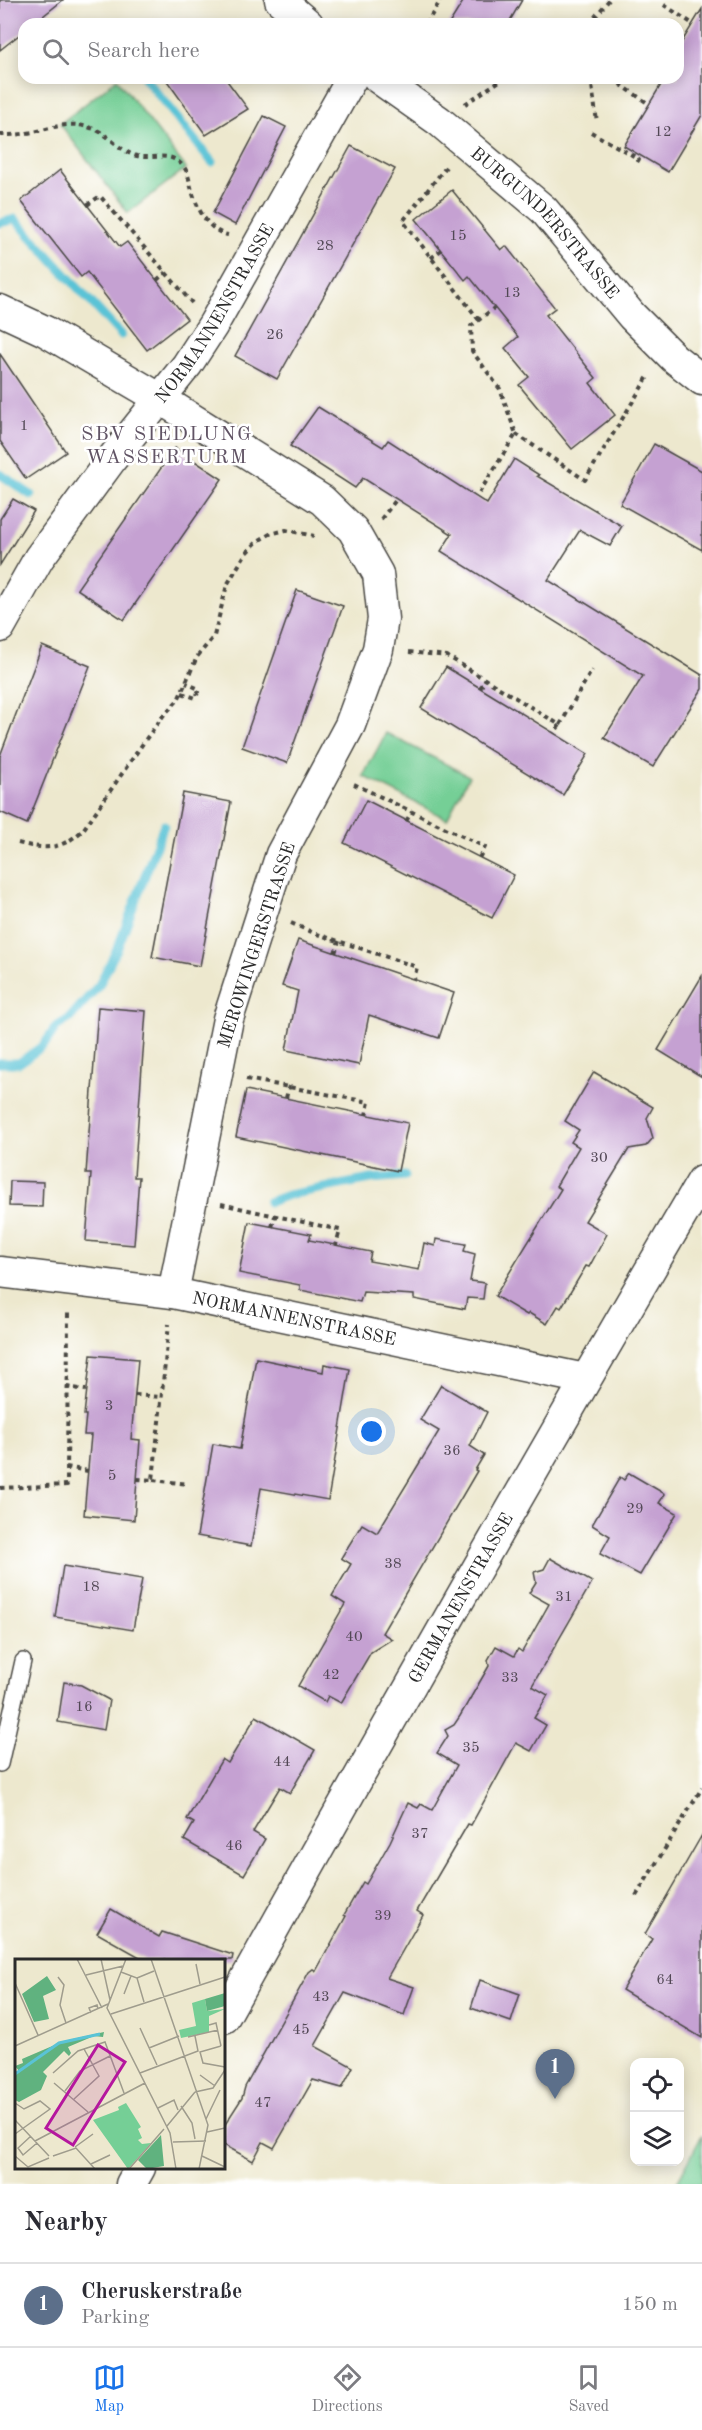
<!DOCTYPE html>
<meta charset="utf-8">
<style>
body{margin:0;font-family:"Old Standard TT",serif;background:#f2f2f3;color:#2b2b33}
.controls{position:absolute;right:18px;bottom:18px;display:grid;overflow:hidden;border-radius:12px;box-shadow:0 3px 15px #0003}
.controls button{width:54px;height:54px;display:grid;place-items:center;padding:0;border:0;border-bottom:2px solid #e1e1e2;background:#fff;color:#2b2b33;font:30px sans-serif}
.you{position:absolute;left:372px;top:1432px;width:21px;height:21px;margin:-15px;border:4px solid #fff;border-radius:50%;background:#1a73e8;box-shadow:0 0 0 9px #1a73e833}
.badge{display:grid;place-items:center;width:39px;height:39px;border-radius:50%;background:#1a73e8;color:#fff;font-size:20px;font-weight:700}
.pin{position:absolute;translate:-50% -50px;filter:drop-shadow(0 2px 3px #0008)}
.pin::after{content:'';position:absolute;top:32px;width:21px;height:18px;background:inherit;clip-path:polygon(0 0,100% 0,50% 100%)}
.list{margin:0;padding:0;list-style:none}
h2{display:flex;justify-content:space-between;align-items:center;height:78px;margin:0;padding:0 24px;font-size:26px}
h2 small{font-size:20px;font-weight:400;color:#7c7c81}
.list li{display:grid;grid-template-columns:39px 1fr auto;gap:18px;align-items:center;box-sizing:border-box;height:84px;padding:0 24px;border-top:2px solid #e1e1e2}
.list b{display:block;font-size:22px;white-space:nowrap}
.list p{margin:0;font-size:20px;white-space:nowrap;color:#7c7c81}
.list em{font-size:20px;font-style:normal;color:#7c7c81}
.icon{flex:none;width:33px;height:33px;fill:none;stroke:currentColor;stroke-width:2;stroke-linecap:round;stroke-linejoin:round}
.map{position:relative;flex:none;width:702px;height:2184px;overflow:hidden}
.search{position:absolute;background:#fff;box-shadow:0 3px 15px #0003;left:18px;right:18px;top:18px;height:66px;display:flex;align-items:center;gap:15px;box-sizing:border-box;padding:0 21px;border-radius:18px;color:#7c7c81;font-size:22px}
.sheet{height:162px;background:#fff}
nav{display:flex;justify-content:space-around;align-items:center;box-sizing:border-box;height:84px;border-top:2px solid #e1e1e2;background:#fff;font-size:16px;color:#7c7c81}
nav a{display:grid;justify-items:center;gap:3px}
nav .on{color:#1a73e8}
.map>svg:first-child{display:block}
</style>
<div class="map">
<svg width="702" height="2184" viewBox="0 0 702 2184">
<rect width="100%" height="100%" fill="#fff"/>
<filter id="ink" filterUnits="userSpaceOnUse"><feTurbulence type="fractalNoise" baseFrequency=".0167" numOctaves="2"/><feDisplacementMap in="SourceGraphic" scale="12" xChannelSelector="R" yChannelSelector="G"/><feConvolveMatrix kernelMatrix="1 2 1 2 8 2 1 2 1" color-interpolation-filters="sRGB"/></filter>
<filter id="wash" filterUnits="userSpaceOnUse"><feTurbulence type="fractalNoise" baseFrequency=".008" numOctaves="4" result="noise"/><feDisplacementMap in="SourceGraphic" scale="24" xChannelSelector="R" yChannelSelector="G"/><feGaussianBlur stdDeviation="1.35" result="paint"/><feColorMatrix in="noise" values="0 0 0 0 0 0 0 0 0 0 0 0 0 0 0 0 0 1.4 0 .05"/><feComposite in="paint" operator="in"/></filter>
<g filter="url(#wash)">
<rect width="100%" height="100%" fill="#ede8ce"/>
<g fill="#75cf96" stroke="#507d60" stroke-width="1.5">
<polygon points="117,79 186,168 128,213 60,124"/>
<polygon points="386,733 469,776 447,819 363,776"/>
<polygon points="702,2135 702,2184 676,2184"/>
</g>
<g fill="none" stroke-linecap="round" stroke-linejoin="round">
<g stroke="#5ac3d6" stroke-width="9">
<polyline points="119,23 120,24"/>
<polyline points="145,78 212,162"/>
<polyline points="0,223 15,219 121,335"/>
<polyline points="0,474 31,495"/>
<polyline points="0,1063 19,1063 44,1045 56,1027 69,1019 99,985 118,947 164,825"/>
<polyline points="269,1202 288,1195 371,1179 405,1176"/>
</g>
</g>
<g id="blocks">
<g fill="#c5a1d2">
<polygon points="0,0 63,0 33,24 24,24 24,31 0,50"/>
<polygon points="464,0 522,0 508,24 449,24"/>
<polygon points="702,9 702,115 668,172 624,146 665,78 678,78 678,48"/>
<polygon points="165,78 225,78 248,109 206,135"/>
<polygon points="264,116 286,127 235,225 213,213"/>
<polygon points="351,146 395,169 277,379 235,356"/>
<polygon points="60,170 120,247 127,242 187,319 147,350 87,272 81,277 21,201"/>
<polygon points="452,190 501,250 506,246 555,308 546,315 596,378 590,383 615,415 572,449 519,385 529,377 505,348 518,337 469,276 465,280 416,219"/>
<polygon points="0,354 66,452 26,479 0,441"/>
<polygon points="318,407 383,447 388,440 487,504 514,459 539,475 537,476 622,526 610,546 580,530 548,580 702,675 702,689 653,767 604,738 643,676 441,551 452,534 363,478 355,488 290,446"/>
<polygon points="654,444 702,471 702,550 620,504"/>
<polygon points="175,448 222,479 124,620 77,589"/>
<polygon points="13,499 34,511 0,565 0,519"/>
<polygon points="297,590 343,606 287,763 242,747"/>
<polygon points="42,646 90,666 27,824 0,812 0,756"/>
<polygon points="446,667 588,754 563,795 421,708"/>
<polygon points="183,793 231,802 200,966 152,957"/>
<polygon points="366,800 514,875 492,918 344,843"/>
<polygon points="298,940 454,993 439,1038 369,1015 359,1065 286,1050 298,991 282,986"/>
<polygon points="702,976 702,1077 658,1050"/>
<polygon points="98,1007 146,1011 134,1177 139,1177 134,1245 86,1241 91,1174 86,1174"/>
<polygon points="594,1072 653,1107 647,1118 653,1138 646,1146 629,1149 585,1221 607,1234 589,1267 586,1266 561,1308 558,1306 547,1324 529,1313 527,1315 495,1296 561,1189 556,1186 579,1147 571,1142 579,1130 565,1121"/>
<polygon points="246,1090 408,1123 398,1171 236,1137"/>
<polygon points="10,1181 43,1182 42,1207 9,1206"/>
<polygon points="249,1222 311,1234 309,1240 371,1252 369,1261 419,1270 424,1243 435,1246 436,1239 466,1244 464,1251 475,1254 470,1281 485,1283 483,1299 467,1298 465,1309 414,1299 414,1295 363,1292 360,1302 300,1290 300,1285 239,1273"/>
<polygon points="91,1355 138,1359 131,1439 140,1440 134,1520 84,1515 91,1435 84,1435 86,1415 84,1415"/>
<polygon points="256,1358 323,1372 324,1364 350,1369 328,1500 261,1488 251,1546 197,1536 213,1444 240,1449"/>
<polygon points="441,1385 487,1412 470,1446 484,1455 475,1470 477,1471 382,1633 392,1639 371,1652 341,1703 328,1696 325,1702 298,1686 345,1604 332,1596 351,1564 341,1558 362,1524 377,1533 439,1431 420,1420"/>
<polygon points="629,1473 665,1494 659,1503 677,1513 640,1575 600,1554 610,1536 592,1525 620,1477 624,1480"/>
<polygon points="550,1558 592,1582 532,1686 548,1695 534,1718 546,1725 531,1751 516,1743 471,1825 468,1824 417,1911 423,1915 387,1978 414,1987 404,2015 345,1993 315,2046 353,2067 342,2088 313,2080 274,2148 263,2142 253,2161 224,2145 224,2126 242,2098 245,2087 309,1972 313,1969 316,1971 346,1916 344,1915 363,1882 366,1884 390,1842 408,1803 418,1808 421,1804 432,1810 457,1765 437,1753 448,1736 445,1730 454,1725 460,1716 489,1666 488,1660 496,1646 514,1656 518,1649 522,1652 549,1604 529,1593 536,1582 534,1572 544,1569"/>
<polygon points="63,1566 142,1579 133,1630 55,1617"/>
<polygon points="64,1682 81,1685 109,1700 104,1730 58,1722"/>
<polygon points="256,1716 315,1750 290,1793 280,1787 253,1832 265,1839 244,1875 184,1840 194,1823 187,1819 222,1759 228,1763"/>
<polygon points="702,1835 702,2038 622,1990 652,1939 645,1934"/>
<polygon points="111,1909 159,1937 162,1932 233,1955 232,1960 145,1960 97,1933"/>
<polygon points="480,1980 520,1994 511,2022 471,2008"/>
</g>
</g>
</g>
<g filter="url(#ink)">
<use href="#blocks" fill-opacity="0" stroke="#484743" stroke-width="1.5"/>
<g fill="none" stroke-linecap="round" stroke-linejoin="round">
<defs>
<polyline id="lane" points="0,1764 23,1661"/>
<g id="street">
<polyline points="280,0 308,24"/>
<path id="s1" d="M378 78 439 121 544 210 632 316 674 358 702 380"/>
<polyline points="0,310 45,331 159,398 322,500 353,530 378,574 383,619 378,649 350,725 281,854 228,1019 173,1293"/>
<path id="s2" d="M0 627 39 558 111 460 187 365 213 325 352 78"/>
<path id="s3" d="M0 1272 173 1293 585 1379"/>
<path id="s4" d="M224 2018C380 1737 539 1458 702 1181"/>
<polyline points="131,2184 140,2168"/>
</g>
</defs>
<use href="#lane" stroke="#484743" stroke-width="18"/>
<use href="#street" stroke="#484743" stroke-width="33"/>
<g stroke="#484743" stroke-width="4" stroke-dasharray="4.5 4.5" stroke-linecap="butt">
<polyline points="664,5 693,24"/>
<polyline points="426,24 441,0"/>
<polyline points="589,24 609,0"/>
<polyline points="591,78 597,122"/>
<polyline points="620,84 649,104"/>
<polyline points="465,104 504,78"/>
<polyline points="591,132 639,159 636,164"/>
<path d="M0 135C9 135 19 135 27 133 54 129 66 119 94 129 110 135 120 152 137 156 155 160 169 150 183 166 188 171 189 180 191 187 196 206 207 231 228 235"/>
<polyline points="446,167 403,221 479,320"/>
<polyline points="87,205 100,196 192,303"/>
<polyline points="431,258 441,250"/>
<polyline points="157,280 166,272"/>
<polyline points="516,434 585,480 649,375"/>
<polyline points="479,493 516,434 500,389 472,351 471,326 494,308"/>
<polyline points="381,519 396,500"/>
<polyline points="409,652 447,656 560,725 554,733"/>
<polyline points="480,688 486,680"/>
<polyline points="182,693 196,698 199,689 186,683"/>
<polyline points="560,725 592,670"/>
<polyline points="354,784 485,847 479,858"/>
<polyline points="406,821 412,812"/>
<path d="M18 843C46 850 61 850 83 830L146 739 163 716 178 700 197 657 214 636 227 585 246 553 258 541 270 534 286 530 314 536"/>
<polyline points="291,923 314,933 417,967 414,979"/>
<polyline points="335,953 339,941"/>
<polyline points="246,1079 369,1102 366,1115"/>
<polyline points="286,1098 289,1086"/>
<polyline points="221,1204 340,1230 336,1245"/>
<polyline points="272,1227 275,1216"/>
<polyline points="66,1387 86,1390"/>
<polyline points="135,1395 161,1397"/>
<polyline points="66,1467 88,1471"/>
<polyline points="137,1479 153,1480 169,1324"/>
<polyline points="153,1480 188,1484"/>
<polyline points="0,1488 67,1485 68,1312"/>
<polyline points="636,1896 702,1788"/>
</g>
<use href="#lane" stroke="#fff" stroke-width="15"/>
<use href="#street" stroke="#fff" stroke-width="30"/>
</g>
</g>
<g text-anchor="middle" stroke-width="5" stroke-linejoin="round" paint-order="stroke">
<g font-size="15" fill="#524855">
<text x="663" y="136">12</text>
<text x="458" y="240">15</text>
<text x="325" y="250">28</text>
<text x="512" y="297">13</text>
<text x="275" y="339">26</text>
<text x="24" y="430">1</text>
<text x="599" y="1162">30</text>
<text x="109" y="1410">3</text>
<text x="452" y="1455">36</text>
<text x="112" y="1480">5</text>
<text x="635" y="1513">29</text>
<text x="393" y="1568">38</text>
<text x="91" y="1591">18</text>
<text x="564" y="1601">31</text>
<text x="354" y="1641">40</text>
<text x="331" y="1679">42</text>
<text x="510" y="1682">33</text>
<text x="84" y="1711">16</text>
<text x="471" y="1752">35</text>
<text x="282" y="1766">44</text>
<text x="420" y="1838">37</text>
<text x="234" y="1850">46</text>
<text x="383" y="1920">39</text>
<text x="665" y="1984">64</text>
<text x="321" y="2001">43</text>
<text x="301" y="2034">45</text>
<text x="263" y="2107">47</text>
</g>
<g font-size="18" fill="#2b2b2b" stroke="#fff">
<text dy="6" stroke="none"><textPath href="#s1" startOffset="222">BURGUNDERSTRASSE</textPath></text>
<text dy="6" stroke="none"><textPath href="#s2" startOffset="381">NORMANNENSTRASSE</textPath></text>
<text transform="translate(256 945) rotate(-72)" y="6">MEROWINGERSTRASSE</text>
<text dy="6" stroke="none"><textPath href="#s3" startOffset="298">NORMANNENSTRASSE</textPath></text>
<text dy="6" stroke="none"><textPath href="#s4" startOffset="482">GERMANENSTRASSE</textPath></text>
</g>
<g font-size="20" letter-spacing="1.5" fill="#615465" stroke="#fff">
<text x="167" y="440">SBV SIEDLUNG<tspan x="167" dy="23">WASSERTURM</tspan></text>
</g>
</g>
<g transform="translate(15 1959)">
<rect width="210" height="210" fill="#ede8ce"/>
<path d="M190 40 192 52 210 50 194 57V73L166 79 164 71 181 67 177 44ZM111 144 126 168 123 170 127 179 123 181 127 185 136 184 113 210 78 161 104 151 103 148Z" fill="#75cf96"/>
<path d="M32 17 41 31 28 37 34 60 19 63 7 35ZM210 34V47L192 52 190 40ZM89 73 88 78 79 77 53 88 56 94 54 97 49 92 28 113 32 117 26 131 4 143 0 141V114L4 112 0 107 8 104 7 100 49 82ZM146 176 149 207 132 210 123 201Z" fill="#60b27f"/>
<path fill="none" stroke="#5ac3d6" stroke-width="3" d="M0 115 44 84 85 75"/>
<path fill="none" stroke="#9f9c8d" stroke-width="1.5" d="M62 0 87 49M86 0 95 41M111 0 92 49 155 174 161 210M136 0 193 166 184 210M181 5 185 25M106 13 122 19 129 43M71 16 108 7M43 18 49 26 45 46 51 64M122 19 139 12M0 24 23 76M109 35 116 17M76 54 74 49 82 46 83 50M96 55 210 18M194 66 201 64 206 87M125 69 142 106M173 78 203 71M0 87 93 45M206 87 185 93 188 104 210 108M134 89 164 77M38 114 63 92 90 83 109 134M125 114 183 92 180 77M185 116 200 127M39 124 73 153M50 132 65 112 95 97M180 133 198 129 210 111M59 140 84 117 69 90M0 144 9 150 25 142 35 150 0 175M166 147 177 164 180 180M143 149 159 141 163 151M191 160 205 131M0 161 34 197M152 167 180 133M192 173 210 169M16 177 3 189 8 196 22 184M20 182 130 124M158 183 191 182M60 188 78 175M0 197 13 208 34 199M38 197 61 189 80 210M187 197 210 208M76 205 95 196M114 210 149 170"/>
<path fill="#b5179e" fill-opacity="0.15" stroke="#b5179e" stroke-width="3" d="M83 86 110 103 58 186 31 169Z"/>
<rect width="210" height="210" fill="none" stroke="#2b2b2b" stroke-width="3"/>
</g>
</svg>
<div class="controls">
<button><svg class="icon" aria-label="locate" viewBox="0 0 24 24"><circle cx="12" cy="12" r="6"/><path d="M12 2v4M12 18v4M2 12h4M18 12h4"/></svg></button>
<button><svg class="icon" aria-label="layers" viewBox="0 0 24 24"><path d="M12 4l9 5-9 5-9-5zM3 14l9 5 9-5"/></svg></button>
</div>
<div class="you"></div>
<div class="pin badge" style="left:555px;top:2099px;background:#5c6f8a">1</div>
<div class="search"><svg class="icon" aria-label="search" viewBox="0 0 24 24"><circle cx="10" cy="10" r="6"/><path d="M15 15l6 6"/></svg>Search here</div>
</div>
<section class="sheet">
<h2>Nearby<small></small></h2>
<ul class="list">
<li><span class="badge" style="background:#5c6f8a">1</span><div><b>Cheruskerstraße</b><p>Parking</p></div><em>150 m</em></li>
</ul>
</section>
<nav>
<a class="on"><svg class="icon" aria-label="map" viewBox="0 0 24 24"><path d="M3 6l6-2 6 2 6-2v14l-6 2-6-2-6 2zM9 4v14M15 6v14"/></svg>Map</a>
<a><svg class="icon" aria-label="directions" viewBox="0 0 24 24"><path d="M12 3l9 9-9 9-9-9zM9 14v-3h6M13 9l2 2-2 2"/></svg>Directions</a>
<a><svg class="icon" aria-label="saved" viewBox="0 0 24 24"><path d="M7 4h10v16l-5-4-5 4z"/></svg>Saved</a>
</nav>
